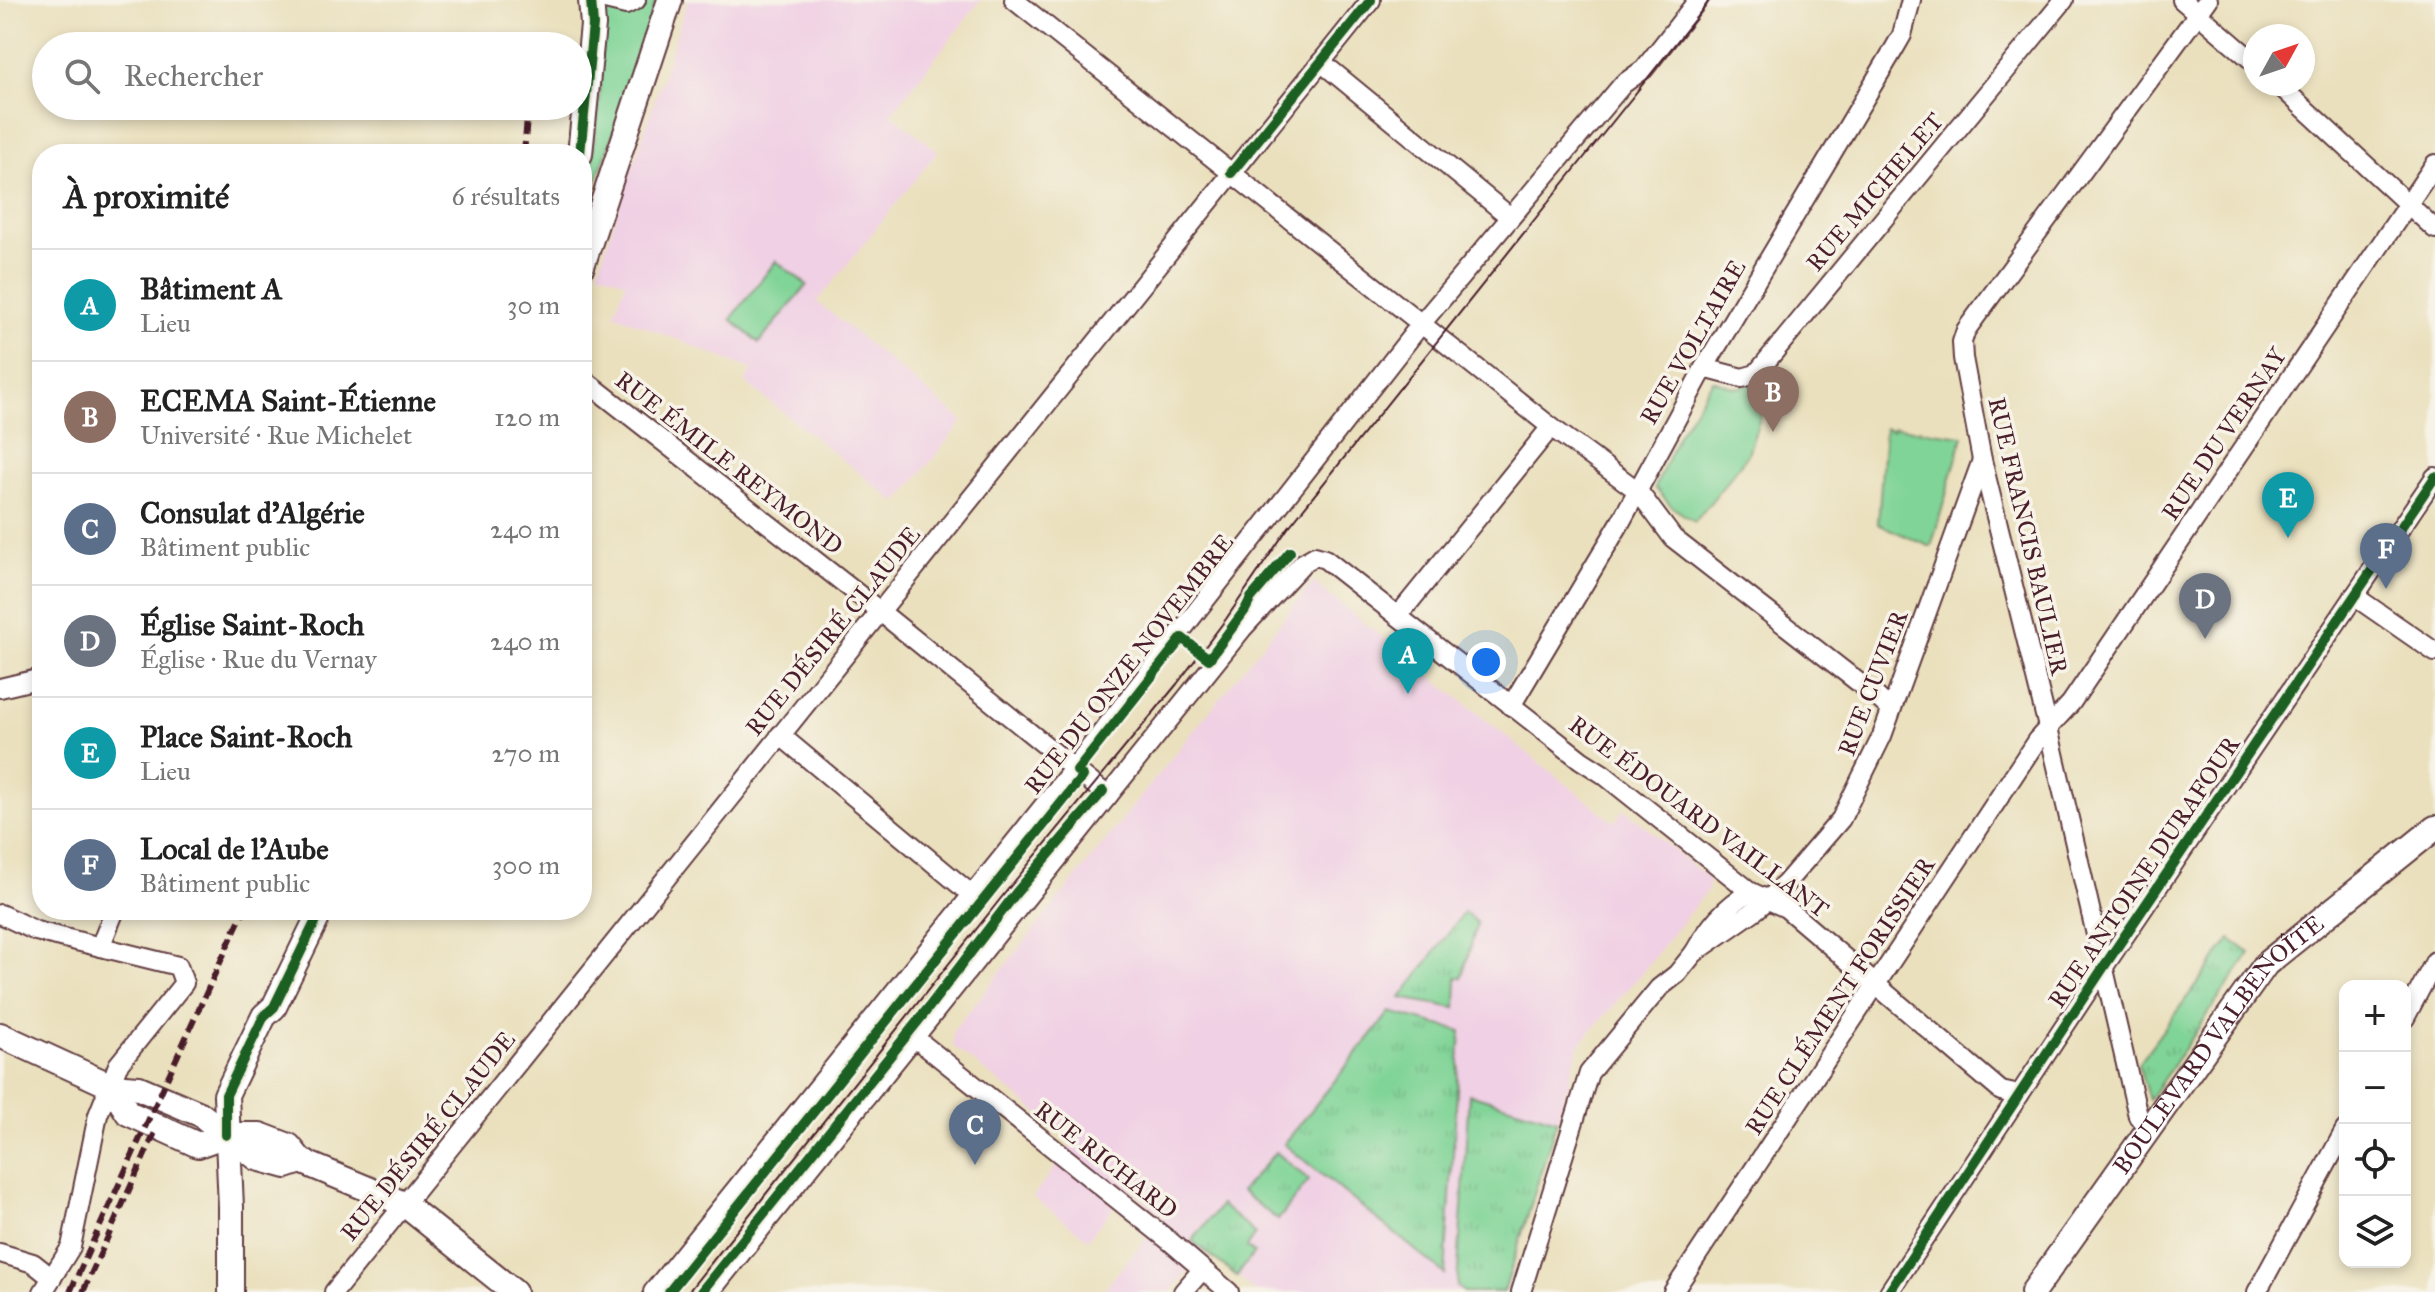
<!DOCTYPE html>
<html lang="fr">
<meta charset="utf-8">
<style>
body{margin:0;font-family:"IM FELL Great Primer",serif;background:#f2f2f2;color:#222}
.controls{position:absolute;right:24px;bottom:24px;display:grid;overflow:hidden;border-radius:16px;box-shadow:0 4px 12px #0003}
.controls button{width:72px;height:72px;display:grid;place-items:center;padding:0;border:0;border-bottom:2px solid #e0e0e0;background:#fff;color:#222;font:40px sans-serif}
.compass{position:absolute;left:2243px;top:24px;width:72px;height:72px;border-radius:50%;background:#fff;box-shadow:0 4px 12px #0003;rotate:50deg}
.you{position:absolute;left:1486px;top:662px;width:28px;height:28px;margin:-20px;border:6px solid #fff;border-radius:50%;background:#1a73e8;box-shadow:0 0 0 12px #1a73e833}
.badge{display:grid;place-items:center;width:52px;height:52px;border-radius:50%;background:#c8321e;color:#fff;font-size:26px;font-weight:700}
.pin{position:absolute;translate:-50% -66px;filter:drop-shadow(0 2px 4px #0008)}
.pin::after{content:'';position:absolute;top:42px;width:28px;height:24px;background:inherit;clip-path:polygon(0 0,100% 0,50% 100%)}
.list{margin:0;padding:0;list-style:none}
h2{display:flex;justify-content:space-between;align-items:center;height:104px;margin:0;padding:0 32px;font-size:34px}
h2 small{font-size:26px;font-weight:400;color:#767676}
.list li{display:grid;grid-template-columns:52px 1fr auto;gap:24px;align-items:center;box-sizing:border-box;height:112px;padding:0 32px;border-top:2px solid #e0e0e0}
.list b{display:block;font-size:30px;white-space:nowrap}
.list p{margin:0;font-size:26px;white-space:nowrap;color:#767676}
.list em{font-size:26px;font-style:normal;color:#767676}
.icon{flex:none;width:44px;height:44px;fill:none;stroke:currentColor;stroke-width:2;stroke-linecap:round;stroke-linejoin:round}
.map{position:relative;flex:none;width:2435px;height:1292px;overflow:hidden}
.search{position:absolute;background:#fff;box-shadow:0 4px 12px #0003;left:32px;top:32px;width:560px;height:88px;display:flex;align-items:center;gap:20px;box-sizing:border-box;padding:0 28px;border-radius:44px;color:#767676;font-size:30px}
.panel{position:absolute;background:#fff;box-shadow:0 4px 12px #0003;left:32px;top:144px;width:560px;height:776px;border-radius:32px}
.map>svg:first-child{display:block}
</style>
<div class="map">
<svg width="2435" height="1292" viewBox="0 0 2435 1292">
<defs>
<pattern id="grass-tufts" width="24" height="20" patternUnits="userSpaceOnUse" patternTransform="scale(2)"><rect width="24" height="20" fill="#80d497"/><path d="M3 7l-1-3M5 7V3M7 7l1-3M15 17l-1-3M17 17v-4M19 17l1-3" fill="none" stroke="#70b682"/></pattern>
</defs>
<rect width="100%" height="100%" fill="#f7f3e8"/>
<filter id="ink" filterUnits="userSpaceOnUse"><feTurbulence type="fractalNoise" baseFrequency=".0125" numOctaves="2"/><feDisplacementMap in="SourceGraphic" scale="16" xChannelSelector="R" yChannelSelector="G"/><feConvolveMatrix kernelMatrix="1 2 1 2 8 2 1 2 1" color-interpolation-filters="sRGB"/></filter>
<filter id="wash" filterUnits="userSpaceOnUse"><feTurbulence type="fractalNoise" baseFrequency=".006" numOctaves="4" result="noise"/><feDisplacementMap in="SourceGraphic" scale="32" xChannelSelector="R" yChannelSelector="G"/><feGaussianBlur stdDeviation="1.8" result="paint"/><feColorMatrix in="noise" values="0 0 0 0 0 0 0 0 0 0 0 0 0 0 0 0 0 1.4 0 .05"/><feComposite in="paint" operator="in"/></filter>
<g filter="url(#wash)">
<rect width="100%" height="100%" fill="#eae0bd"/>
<g fill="#f0d0e4">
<polygon points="688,0 981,0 891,114 938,151 817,302 963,421 897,503 745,382 753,370 614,314 626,282 598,271"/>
<polygon points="1313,582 1614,822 1624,809 1708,878 1709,888 1644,970 1580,1044 1506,1292 1257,1292 1204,1250 1170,1292 1102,1292 1163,1218 1129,1188 1088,1239 1033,1197 1074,1141 953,1046 953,1031"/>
</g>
<g fill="url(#grass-tufts)" stroke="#657a61" stroke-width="2">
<polygon points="1464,912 1477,923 1462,978 1457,977 1456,1008 1401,998"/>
<polygon points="2230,939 2250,953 2149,1100 2138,1064"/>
<polygon points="1390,1012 1461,1031 1445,1274 1284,1144"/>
<polygon points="1469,1094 1557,1120 1504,1292 1464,1292 1457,1287"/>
<polygon points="1276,1152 1309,1180 1278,1220 1241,1191"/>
<polygon points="1221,1205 1256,1234 1247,1247 1254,1253 1237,1276 1192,1241"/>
</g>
<g fill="#80d497" stroke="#657a61" stroke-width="2">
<polygon points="604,0 656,0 619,119 590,197 587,197 599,104"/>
<polygon points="776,261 807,285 759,343 731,319"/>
<polygon points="1713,380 1736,388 1758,382 1769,393 1747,456 1695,522 1672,507 1655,488 1677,437"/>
<polygon points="1894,427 1963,436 1931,547 1878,524 1885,428 1893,430"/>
</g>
</g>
<g filter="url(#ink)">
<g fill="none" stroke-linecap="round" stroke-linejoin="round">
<defs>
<g id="street">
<polyline points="605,0 626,5 636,0"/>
<polyline points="1014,0 1551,427 1638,491 1673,538 1876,696 1891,710"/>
<polyline points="2182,0 2255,63"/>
<polyline points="1321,62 1510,217"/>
<polyline points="2278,84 2435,229"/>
<polyline points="1704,368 1742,378 1756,374 2064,0"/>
<polyline points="582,378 872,605 1108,796"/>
<polyline points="2354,596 2435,652"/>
<polyline points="1398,616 1551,427"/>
<polyline points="0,688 42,678"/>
<polyline points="1511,706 1619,525 1704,368 1894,49 1902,35 1911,0"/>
<polyline points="780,735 972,895"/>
<path d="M1751 892C1725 905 1708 928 1694 953L1757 909 1785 884 1841 819 1882 736 1982 460"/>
<polyline points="0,914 36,931 178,966 184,983 118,1065 98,1115 71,1247 43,1292"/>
<polyline points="100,947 115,910"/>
<polyline points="2405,1018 2435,961"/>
<polyline points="915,1038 1172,1243 1229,1292"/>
<polyline points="2153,1126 2147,1127 2138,1116 2046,719 1982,460 1963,358 1962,342 1966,330 2208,0"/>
<polyline points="0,1253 33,1263 52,1278"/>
<polyline points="334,1292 1371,0"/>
<polyline points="653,1292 1074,768 1421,324 1623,84 1644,69 1698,0"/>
<polyline points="710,1292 1242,629 1303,563 1315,556 1325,559 1581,760 1603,774 1751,892 1786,908 2001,1091 2019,1095"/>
<polyline points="1183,1292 1202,1270"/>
<polyline points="1521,1292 1589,1073 1659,988 1677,974 1694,953"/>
<polyline points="1673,1292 2037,740 2071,703 2435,164"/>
<polyline points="1889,1292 2103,968 2435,477"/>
<polyline points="2257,1292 2345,1130"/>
</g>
<g id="secondary">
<polyline points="580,154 593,25 591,0"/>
<polyline points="582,266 670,0"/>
<polyline points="0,1035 111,1086 139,1088 200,1114 257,1158 286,1166 301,1161"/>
<polyline points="111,1086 128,1113 198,1145 226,1135 260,1135 289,1146 301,1161 404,1204 514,1292"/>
<polyline points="231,1292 231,1207 226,1095 264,1016 274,1007 321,910"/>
<path id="s1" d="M2033 1292 2266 964 2435 828"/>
</g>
</defs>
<use href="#street" stroke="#623c41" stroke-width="22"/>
<use href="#secondary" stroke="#623c41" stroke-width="28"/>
<use href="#street" stroke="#fff" stroke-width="18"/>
<use href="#secondary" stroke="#fff" stroke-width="24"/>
<polyline stroke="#4a1f2b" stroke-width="2" points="688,1292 1009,888 1177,684 1226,619 1288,528 1710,0"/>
<g stroke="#4a1f2b" stroke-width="6" stroke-dasharray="12 6" stroke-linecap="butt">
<polyline points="524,154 528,106"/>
<polyline points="70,1292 244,910"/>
<polyline points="83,1292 157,1128"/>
</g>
<defs>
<g id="cycleway">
<polyline points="580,154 593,25 591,0"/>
<polyline points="1231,173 1371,0"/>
<polyline points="1077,771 1182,638 1209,659 1245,610 1251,598 1290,552"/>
<polyline points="226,1135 226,1095 264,1016 274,1007 321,910"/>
<polyline points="669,1292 1083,776"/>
<polyline points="701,1292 926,1011 1016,893 1103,791"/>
<polyline points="1889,1292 2103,968 2435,477"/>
</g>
</defs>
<use href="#cycleway" stroke="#f7f3e8" stroke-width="15"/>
<use href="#cycleway" stroke="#1b5e20" stroke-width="10"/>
</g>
</g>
<g text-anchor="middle" stroke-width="7" stroke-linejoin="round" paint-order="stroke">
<g font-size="24" fill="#4a1f2b" stroke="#f7f3e8">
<text transform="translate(1875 192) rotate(-50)" y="8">RUE MICHELET</text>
<text transform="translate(1693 342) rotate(-60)" y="8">RUE VOLTAIRE</text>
<text transform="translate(2224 434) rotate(-56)" y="8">RUE DU VERNAY</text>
<text transform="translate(729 463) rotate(38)" y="8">RUE ÉMILE REYMOND</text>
<text transform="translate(2028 536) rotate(77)" y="8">RUE FRANCIS BAULIER</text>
<text transform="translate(833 631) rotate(-51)" y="8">RUE DÉSIRÉ CLAUDE</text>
<text transform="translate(1129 664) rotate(-52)" y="8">RUE DU ONZE NOVEMBRE</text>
<text transform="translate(1873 683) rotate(-69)" y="8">RUE CUVIER</text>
<text transform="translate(1699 817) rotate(37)" y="8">RUE ÉDOUARD VAILLANT</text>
<text transform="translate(2144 872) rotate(-56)" y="8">RUE ANTOINE DURAFOUR</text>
<text transform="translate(1840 996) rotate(-57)" y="8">RUE CLÉMENT FORISSIER</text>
<text dy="8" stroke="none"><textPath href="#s1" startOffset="310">BOULEVARD VALBENOÎTE</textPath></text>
<text transform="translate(428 1136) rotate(-51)" y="8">RUE DÉSIRÉ CLAUDE</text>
<text transform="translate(1106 1160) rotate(38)" y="8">RUE RICHARD</text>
</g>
</g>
</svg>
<div class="controls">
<button>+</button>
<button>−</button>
<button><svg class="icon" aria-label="locate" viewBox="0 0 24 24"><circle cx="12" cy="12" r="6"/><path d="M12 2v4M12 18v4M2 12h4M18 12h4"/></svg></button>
<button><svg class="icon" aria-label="layers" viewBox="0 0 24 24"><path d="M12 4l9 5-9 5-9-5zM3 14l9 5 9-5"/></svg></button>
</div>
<svg class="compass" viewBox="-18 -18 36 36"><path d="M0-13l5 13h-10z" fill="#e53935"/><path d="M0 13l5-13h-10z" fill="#767676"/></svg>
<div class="you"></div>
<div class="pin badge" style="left:1408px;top:694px;background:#0f9aa8">A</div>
<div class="pin badge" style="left:1773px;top:432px;background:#8d6e63">B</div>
<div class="pin badge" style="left:975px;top:1165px;background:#5c6f8a">C</div>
<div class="pin badge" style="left:2205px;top:639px;background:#6b7280">D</div>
<div class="pin badge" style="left:2288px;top:538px;background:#0f9aa8">E</div>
<div class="pin badge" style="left:2386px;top:589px;background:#5c6f8a">F</div>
<div class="search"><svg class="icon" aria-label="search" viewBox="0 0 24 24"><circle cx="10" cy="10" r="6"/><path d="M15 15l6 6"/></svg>Rechercher</div>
<section class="panel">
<h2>À proximité<small>6 résultats</small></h2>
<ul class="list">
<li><span class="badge" style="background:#0f9aa8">A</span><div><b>Bâtiment A</b><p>Lieu</p></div><em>30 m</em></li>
<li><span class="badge" style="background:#8d6e63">B</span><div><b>ECEMA Saint-Étienne</b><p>Université · Rue Michelet</p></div><em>120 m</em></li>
<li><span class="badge" style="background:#5c6f8a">C</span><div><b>Consulat d'Algérie</b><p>Bâtiment public</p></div><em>240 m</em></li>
<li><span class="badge" style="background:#6b7280">D</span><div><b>Église Saint-Roch</b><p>Église · Rue du Vernay</p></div><em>240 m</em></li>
<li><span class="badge" style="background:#0f9aa8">E</span><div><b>Place Saint-Roch</b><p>Lieu</p></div><em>270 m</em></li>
<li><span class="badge" style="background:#5c6f8a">F</span><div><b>Local de l'Aube</b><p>Bâtiment public</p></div><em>300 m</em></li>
</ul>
</section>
</div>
